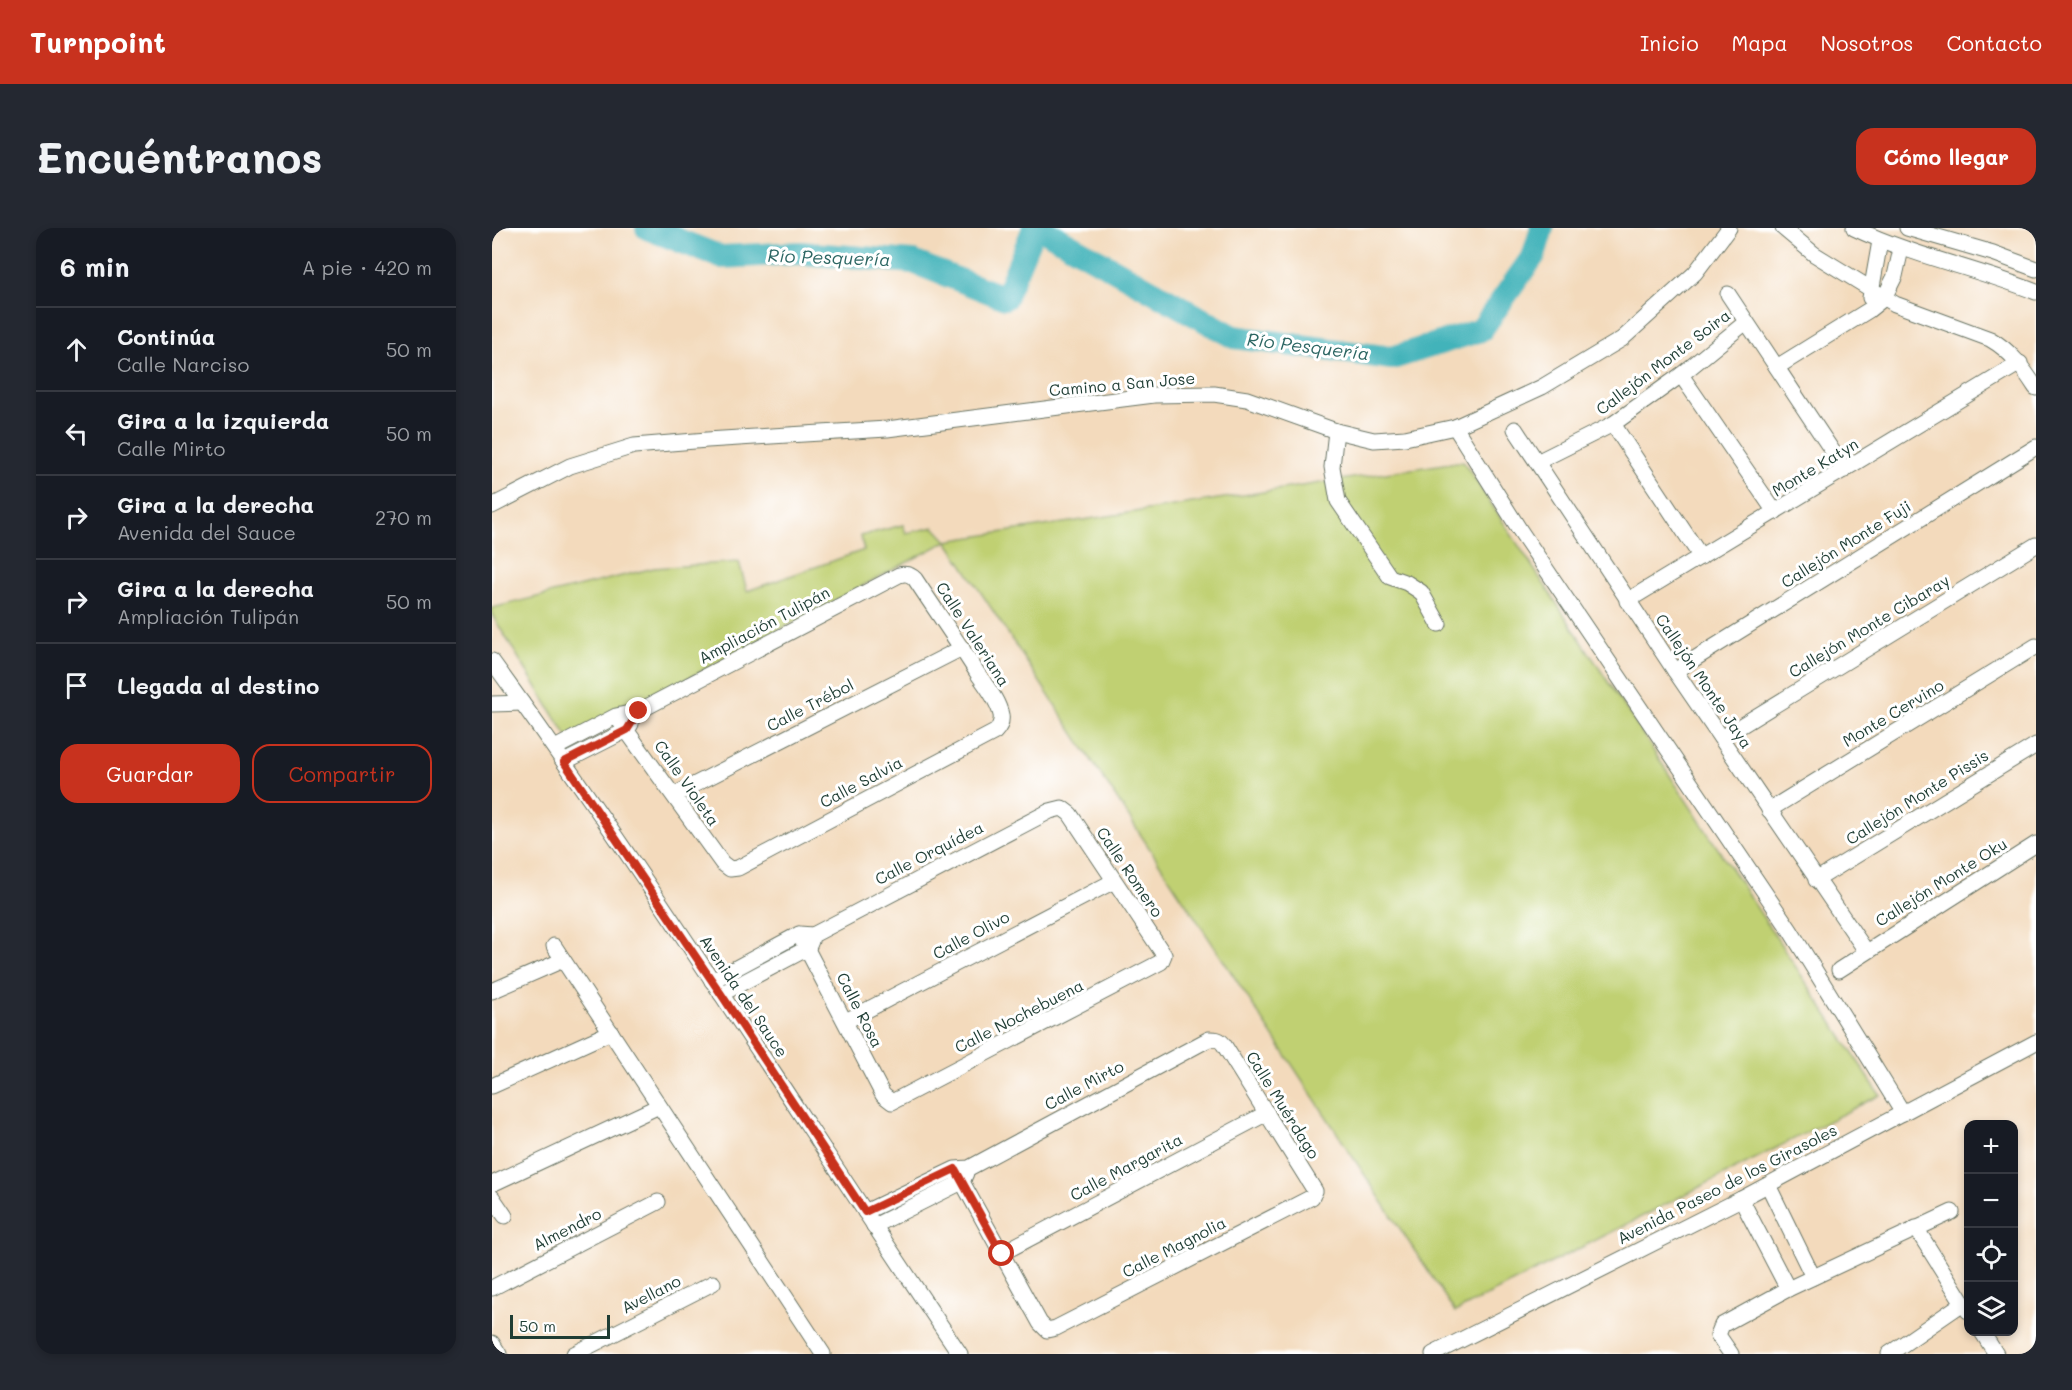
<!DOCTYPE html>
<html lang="es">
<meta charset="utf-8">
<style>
body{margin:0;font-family:Mali,sans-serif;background:#242831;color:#f1f3f6}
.controls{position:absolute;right:18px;bottom:18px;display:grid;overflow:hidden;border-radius:12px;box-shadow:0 3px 9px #0003}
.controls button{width:54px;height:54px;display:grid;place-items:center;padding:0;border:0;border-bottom:2px solid #363941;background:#171b24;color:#f1f3f6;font:30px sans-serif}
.scale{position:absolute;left:18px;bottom:15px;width:100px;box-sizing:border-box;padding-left:6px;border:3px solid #1f3d34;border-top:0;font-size:16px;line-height:21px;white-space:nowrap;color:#1f3d34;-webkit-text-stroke:4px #fff;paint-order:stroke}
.stop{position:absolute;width:18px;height:18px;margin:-14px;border:4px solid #c8321e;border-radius:50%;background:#fff}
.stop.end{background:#c8321e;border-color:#fff;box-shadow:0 2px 6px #0008}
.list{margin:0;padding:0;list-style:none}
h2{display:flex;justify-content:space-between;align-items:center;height:78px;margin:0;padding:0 24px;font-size:26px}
h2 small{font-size:20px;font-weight:400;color:#9ea1a6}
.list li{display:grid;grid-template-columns:39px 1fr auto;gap:18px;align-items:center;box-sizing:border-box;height:84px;padding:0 24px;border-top:2px solid #363941}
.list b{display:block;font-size:22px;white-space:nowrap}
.list p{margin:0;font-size:20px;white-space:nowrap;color:#9ea1a6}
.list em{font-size:20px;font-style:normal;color:#9ea1a6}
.actions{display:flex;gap:12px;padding:18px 24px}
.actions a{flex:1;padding:14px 0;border:2px solid #c8321e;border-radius:18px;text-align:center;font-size:21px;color:#c8321e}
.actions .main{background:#c8321e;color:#fff}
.icon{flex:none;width:33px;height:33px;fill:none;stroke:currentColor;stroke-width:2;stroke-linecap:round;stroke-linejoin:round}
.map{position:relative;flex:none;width:1544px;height:1126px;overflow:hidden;border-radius:18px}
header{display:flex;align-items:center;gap:36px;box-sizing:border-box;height:84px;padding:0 30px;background:#c8321e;color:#fff}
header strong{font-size:28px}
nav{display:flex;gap:33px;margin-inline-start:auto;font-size:21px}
.intro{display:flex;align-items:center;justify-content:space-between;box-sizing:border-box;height:144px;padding:0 36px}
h1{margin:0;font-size:42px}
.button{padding:15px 27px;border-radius:18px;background:#c8321e;color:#fff;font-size:21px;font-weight:700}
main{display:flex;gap:36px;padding:0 36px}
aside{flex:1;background:#171b24;border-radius:18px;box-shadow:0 3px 9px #0003}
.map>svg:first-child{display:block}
</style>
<header>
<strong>Turnpoint</strong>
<nav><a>Inicio</a><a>Mapa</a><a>Nosotros</a><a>Contacto</a></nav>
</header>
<div class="intro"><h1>Encuéntranos</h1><a class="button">Cómo llegar</a></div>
<main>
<aside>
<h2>6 min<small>A pie · 420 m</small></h2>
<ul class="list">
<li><svg class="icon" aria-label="ahead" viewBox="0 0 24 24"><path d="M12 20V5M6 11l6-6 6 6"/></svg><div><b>Continúa</b><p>Calle Narciso</p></div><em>50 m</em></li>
<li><svg class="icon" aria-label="left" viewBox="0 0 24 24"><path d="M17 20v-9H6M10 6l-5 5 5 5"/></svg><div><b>Gira a la izquierda</b><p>Calle Mirto</p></div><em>50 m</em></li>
<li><svg class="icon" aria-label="right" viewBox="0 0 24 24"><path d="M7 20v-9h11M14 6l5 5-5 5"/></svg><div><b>Gira a la derecha</b><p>Avenida del Sauce</p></div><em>270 m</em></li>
<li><svg class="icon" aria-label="right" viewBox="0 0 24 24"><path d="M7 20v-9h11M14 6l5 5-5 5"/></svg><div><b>Gira a la derecha</b><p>Ampliación Tulipán</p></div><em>50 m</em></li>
<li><svg class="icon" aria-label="arrive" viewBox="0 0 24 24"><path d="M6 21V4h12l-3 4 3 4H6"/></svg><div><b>Llegada al destino</b></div></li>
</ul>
<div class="actions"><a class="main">Guardar</a><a>Compartir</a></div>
</aside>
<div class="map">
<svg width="1544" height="1126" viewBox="0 0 1544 1126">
<rect width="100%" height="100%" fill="#fff"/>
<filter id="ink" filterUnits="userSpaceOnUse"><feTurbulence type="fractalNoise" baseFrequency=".0167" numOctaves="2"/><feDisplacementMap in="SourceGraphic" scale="12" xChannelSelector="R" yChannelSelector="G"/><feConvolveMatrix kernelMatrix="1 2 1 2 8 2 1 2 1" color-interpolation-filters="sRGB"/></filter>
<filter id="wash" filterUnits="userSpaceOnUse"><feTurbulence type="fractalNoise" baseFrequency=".008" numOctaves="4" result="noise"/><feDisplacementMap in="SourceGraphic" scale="24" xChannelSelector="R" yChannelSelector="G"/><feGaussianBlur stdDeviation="1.35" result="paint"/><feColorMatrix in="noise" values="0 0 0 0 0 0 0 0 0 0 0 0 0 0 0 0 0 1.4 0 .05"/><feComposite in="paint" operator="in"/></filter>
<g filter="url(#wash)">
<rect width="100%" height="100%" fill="#f3dabc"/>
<polygon fill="#c0d072" stroke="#708653" stroke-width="1.5" points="971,233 1388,867 963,1084 455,313 78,513 0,387 0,380 162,340 247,334 255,363 372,322 368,308 411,297 414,305 442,299 455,313"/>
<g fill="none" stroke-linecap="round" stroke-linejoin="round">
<g stroke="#43b3ba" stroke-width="24">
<polyline points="155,0 229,29 308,25 421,34 513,70 542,0"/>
<polyline points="548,0 742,109 900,130 989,102 1042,27 1050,0"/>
</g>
</g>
</g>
<g filter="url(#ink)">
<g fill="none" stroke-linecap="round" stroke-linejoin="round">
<defs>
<g id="minor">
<path d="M1291 0 1322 26 1403 76 1498 111C1519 123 1531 140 1544 160"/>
<path d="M1362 0C1420 28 1484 40 1544 64"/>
<polyline points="1415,0 1501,25 1544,41"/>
<polyline points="1236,66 1353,242"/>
<polyline points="1378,70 1388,13"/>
<polyline points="1285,139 1377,82 1392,70 1403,48 1409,21"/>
<polyline points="1189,147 1283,284"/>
<polyline points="1121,196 1209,329"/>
<polyline points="963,199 1029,304 1298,702 1411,885"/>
<polyline points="1023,201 1183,443 1374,723"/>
<polyline points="844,203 840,239 846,273 898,349 915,355 929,364 947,396"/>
<polyline points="1045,234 1121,196 1189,147 1254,94"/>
<polyline points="0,278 78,238 142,218 215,212 395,201 662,167 722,166 755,171 844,203 882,212 913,210 963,199 1050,159 1130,111 1203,45 1237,0"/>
<polyline points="1135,373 1528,135"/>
<path d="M0 433C164 659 312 895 468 1126"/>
<polyline points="1183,443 1544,219"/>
<polyline points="0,476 30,475"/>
<polyline points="1229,510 1544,317"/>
<path d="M63 520 124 488 147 483 407 347C414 345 418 346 423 351 444 383 466 414 486 446 494 458 506 472 509 487 510 493 508 499 503 504L246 640 238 641 230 635 124 488"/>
<polyline points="72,534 135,502 139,496"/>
<polyline points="182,567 470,420"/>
<polyline points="1277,582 1544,418"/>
<polyline points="1324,652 1544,517"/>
<polyline points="62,718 331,1126"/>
<polyline points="1347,742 1544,616"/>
<polyline points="220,753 307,706 321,707 558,583 570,580 578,586 672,727 669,734 400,874 391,867 307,706"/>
<polyline points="0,763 71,732"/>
<polyline points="229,766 316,720 319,713"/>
<polyline points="354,793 622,653"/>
<polyline points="0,858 119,804"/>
<polyline points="0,956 167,878"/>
<polyline points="1276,957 1321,1049"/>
<polyline points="0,969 13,988"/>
<polyline points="1249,971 1296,1061"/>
<path d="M373 984 463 941 477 940 717 811C724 811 728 811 732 817L823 963 820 969 564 1100 555 1102 548 1095 463 941"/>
<polyline points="382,998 470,954 474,945"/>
<polyline points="1424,1000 1476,1083"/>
<polyline points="510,1025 775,885"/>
<polyline points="0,1060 166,974"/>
<polyline points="1490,1104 1504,1126"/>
<polyline points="0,1115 7,1126"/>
<polyline points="82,1126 221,1055"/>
<polyline points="941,1126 1249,971 1544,814"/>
<polyline points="1239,1126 1226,1107 1230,1097 1296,1061 1460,984"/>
<polyline points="1397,1126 1471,1075"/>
</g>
</defs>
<use href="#minor" stroke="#697464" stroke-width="17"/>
<use href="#minor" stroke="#fff" stroke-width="15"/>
</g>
</g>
<g fill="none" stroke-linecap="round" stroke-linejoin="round" filter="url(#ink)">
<polyline stroke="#c8321e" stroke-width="8" points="147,483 135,502 72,534 229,766 373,984 463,941 510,1026"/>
</g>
<g text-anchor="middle" stroke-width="6" stroke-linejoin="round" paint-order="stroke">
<g font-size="16" fill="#1f3d34" stroke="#fff">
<text transform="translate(1171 134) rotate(-37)" y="6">Callejón Monte Soira</text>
<text transform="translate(630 156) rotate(-5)" y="6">Camino a San Jose</text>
<text transform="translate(1323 239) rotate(-31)" y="6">Monte Katyn</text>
<text transform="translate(1354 316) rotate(-32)" y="6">Callejón Monte Fuji</text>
<text transform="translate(272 397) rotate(-28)" y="6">Ampliación Tulipán</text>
<text transform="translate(1377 398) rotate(-31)" y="6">Callejón Monte Cibaray</text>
<text transform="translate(481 406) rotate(57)" y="6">Calle Valeriana</text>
<text transform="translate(1212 453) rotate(56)" y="6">Callejón Monte Jaya</text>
<text transform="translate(318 477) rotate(-27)" y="6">Calle Trébol</text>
<text transform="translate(1401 485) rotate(-31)" y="6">Monte Cervino</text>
<text transform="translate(369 554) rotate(-28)" y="6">Calle Salvia</text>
<text transform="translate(195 555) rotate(55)" y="6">Calle Violeta</text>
<text transform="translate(1425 569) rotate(-32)" y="6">Callejón Monte Pissis</text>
<text transform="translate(437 625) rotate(-27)" y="6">Calle Orquídea</text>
<text transform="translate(638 644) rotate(56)" y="6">Calle Romero</text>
<text transform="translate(1449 654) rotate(-32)" y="6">Callejón Monte Oku</text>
<text transform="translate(479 707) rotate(-28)" y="6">Calle Olivo</text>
<text transform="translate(252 768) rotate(56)" y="6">Avenida del Sauce</text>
<text transform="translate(368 782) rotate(63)" y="6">Calle Rosa</text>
<text transform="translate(527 788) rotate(-27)" y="6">Calle Nochebuena</text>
<text transform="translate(592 857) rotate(-28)" y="6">Calle Mirto</text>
<text transform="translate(791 877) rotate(58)" y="6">Calle Muérdago</text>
<text transform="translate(634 939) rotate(-28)" y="6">Calle Margarita</text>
<text transform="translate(1235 956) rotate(-27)" y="6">Avenida Paseo de los Girasoles</text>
<text transform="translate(75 1001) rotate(-27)" y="6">Almendro</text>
<text transform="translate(682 1019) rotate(-27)" y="6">Calle Magnolia</text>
<text transform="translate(159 1066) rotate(-27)" y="6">Avellano</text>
</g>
<g font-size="18" font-style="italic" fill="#2c6663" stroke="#fff">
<text transform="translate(337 30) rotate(2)" y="6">Río Pesquería</text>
<text transform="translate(816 119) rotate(7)" y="6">Río Pesquería</text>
</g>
</g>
</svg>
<div class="controls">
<button>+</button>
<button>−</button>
<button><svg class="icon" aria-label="locate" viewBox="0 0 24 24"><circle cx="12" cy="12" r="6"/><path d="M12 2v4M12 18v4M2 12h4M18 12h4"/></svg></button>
<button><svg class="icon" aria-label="layers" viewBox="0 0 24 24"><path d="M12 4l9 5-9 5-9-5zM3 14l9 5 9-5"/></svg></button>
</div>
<div class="scale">50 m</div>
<div class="stop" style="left:510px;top:1026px"></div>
<div class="stop end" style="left:147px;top:483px"></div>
</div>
</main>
